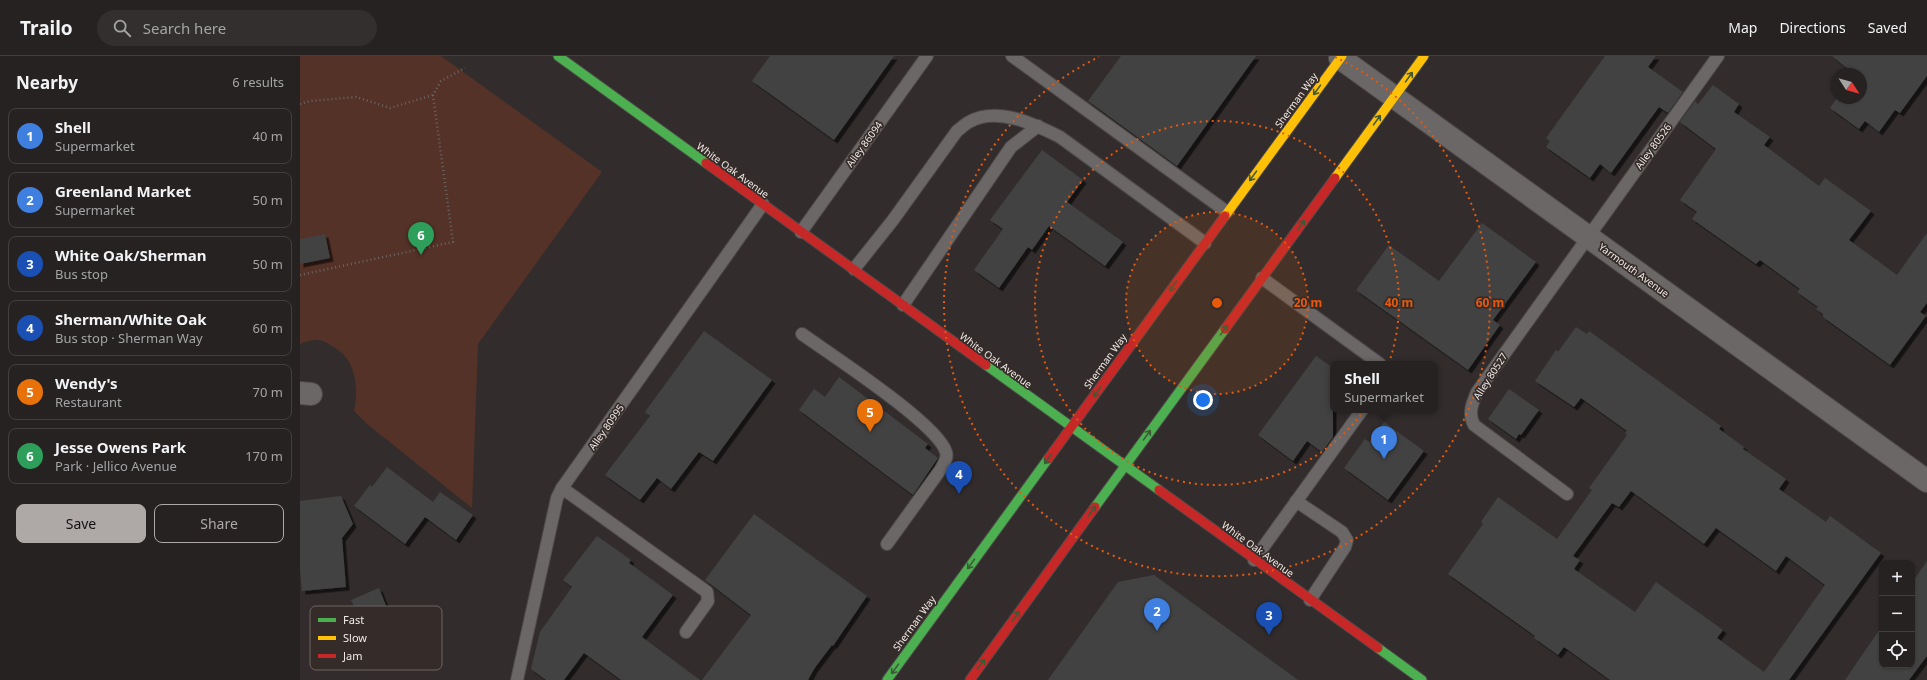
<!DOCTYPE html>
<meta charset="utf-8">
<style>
body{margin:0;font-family:"Noto Sans",sans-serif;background:#322f2e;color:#f1f3f6}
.controls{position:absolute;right:12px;bottom:12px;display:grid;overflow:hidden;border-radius:8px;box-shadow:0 1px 3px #0004}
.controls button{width:36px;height:36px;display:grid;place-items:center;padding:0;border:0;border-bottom:1px solid #423f3f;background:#262221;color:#f1f3f6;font:20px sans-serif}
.compass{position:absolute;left:1531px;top:12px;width:36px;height:36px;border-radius:50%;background:#262221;box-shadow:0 1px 3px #0004;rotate:126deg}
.you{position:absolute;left:903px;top:344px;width:14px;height:14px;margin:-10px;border:3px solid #fff;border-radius:50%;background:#1a73e8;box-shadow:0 0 0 6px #1a73e833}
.badge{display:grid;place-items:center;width:26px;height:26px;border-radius:50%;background:#aea8a6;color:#fff;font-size:13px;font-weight:700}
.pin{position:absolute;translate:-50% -33px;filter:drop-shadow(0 1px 2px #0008)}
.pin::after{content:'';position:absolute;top:21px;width:14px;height:12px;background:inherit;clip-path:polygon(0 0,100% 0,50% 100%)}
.popup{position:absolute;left:1030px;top:305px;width:108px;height:52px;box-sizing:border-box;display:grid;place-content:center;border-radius:8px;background:#262221;filter:drop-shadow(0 1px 3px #0005);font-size:13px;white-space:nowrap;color:#a4a4a5}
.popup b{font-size:15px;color:#f1f3f6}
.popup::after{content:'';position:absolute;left:50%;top:100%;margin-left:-8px;border:8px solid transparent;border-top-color:#262221}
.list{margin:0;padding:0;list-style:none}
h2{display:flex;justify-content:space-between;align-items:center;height:52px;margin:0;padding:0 16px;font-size:17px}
h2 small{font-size:13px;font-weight:400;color:#a4a4a5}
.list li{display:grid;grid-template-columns:26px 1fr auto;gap:12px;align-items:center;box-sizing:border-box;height:56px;margin:0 8px 8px;padding:0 8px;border:1px solid #423f3f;border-radius:8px}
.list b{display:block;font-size:15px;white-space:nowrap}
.list p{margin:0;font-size:13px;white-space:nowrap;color:#a4a4a5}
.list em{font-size:13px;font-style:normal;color:#a4a4a5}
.actions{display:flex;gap:8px;padding:12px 16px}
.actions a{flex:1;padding:9px 0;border:1px solid #aea8a6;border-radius:8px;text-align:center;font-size:14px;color:#aea8a6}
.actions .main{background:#aea8a6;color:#111}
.icon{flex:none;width:22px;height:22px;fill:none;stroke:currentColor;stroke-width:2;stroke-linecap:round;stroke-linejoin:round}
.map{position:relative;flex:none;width:1627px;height:624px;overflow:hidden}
header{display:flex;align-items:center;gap:24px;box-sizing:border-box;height:56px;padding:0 20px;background:#262221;border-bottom:1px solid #423f3f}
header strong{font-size:19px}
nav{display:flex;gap:22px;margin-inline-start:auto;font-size:14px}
.search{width:280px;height:36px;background:#322f2e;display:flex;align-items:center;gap:10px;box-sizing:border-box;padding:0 14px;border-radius:22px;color:#a4a4a5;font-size:15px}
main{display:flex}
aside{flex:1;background:#262221}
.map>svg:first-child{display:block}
</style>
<header>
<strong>Trailo</strong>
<div class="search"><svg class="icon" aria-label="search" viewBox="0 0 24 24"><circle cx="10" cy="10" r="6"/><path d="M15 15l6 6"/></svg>Search here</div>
<nav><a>Map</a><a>Directions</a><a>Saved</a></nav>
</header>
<main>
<aside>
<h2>Nearby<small>6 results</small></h2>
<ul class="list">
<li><span class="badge" style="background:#3f7fe0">1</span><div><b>Shell</b><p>Supermarket</p></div><em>40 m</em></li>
<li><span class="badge" style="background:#3f7fe0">2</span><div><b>Greenland Market</b><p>Supermarket</p></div><em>50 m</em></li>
<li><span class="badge" style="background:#1a4fb4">3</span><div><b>White Oak/Sherman</b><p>Bus stop</p></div><em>50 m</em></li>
<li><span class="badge" style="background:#1a4fb4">4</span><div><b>Sherman/White Oak</b><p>Bus stop · Sherman Way</p></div><em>60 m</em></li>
<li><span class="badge" style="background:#e8710a">5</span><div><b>Wendy's</b><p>Restaurant</p></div><em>70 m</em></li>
<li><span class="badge" style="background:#2e9e5b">6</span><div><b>Jesse Owens Park</b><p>Park · Jellico Avenue</p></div><em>170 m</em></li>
</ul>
<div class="actions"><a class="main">Save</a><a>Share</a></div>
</aside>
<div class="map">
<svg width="1627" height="624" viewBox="0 0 1627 624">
<defs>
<filter id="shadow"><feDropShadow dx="3.5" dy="3.5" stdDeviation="0" flood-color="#0009"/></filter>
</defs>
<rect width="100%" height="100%" fill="#322d2c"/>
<path fill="#543227" d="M0 0H141L302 116 178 288 172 452 66 367 54 355C59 330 56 303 32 290 27 287 21 283 15 284 10 284 5 286 0 288Z"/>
<g fill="#434242" fill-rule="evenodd" filter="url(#shadow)">
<polygon points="470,0 594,0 534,84 452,25"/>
<polygon points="821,0 956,0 877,110 788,45"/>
<polygon points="1305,0 1356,0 1348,11 1383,36 1368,57 1359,51 1311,117 1300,108 1290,122 1246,91 1250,85 1246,82"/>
<polygon points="1532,0 1627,0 1627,20 1600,57 1595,54 1579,76 1565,65 1559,73 1530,52 1537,42 1561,42 1561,18 1554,18"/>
<polygon points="1413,29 1439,48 1434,56 1470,81 1464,89 1519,130 1525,122 1571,155 1549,184 1597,219 1627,177 1627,247 1620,256 1626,260 1590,309 1523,261 1523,258 1516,253 1518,251 1497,236 1500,233 1460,204 1456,208 1392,163 1397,156 1380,144 1416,93 1380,66 1395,45 1398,48"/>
<polygon points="742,94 783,124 767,146 823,186 805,210 749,170 732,194 728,191 699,232 674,214 703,173 690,164"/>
<polygon points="1182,167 1236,206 1193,264 1200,269 1168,314 1056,234 1089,189 1139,225"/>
<polygon points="25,178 30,202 0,208 0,183"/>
<path d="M1276 271 1287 278 1289 275 1421 370 1419 373 1444 391 1443 393 1486 423 1479 433 1526 466 1530 460 1581 497 1489 624H1310L1264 591 1258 599 1234 582 1235 580 1148 518 1183 468 1181 466 1198 441 1257 483 1292 434 1289 432 1327 379 1325 377 1327 375 1281 342 1274 351 1235 325 1256 294 1258 296ZM1331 435 1404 488 1416 472 1476 515 1486 500 1525 529 1464 616 1417 582 1423 574 1356 526 1335 556 1274 513 1280 504 1273 500 1312 447 1319 451Z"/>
<polygon points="404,275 472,324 413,405 399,396 371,433 357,422 340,444 305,419 350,360 345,356"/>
<polygon points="1016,300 1033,312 1033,381 1022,396 1007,385 993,405 958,379"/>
<polygon points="539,321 628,388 625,392 638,402 613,439 499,354 514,333 525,341"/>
<polygon points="1209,333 1239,354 1221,379 1219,378 1216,383 1188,363"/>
<polygon points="1084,366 1124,395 1088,444 1044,412 1065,383 1069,386"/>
<polygon points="87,411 133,446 140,436 173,459 156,484 125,461 105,488 54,450 70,429 72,431"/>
<polygon points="41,440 53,468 42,482 46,531 2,535 0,514 0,445"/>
<polygon points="454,458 567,540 533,590 532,589 514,613 508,624 402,624 451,559 405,524"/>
<polygon points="297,480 331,504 329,507 373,539 342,581 400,624 321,624 284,597 264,624 246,624 231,613 240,576 272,531 263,524"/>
<polygon points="1627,505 1627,600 1609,624 1545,624 1582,570 1582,609 1612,609 1612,527"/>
<polygon points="854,519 898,551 998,624 748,624 818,526"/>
<polygon points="79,532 91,562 64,573 51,544"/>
</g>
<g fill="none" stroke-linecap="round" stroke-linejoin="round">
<defs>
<g id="lane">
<polyline points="712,0 927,156"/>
<polyline points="501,176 627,0"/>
<path d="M554 213 593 164 657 75C661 72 665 68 669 66 697 50 734 68 760 81L905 187"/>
<polyline points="962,222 1080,308"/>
<polyline points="603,249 711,91 738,70"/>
<path d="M502 278C530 298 638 368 646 396 648 402 644 407 641 413L587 488"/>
<polyline points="262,432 407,536 408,545 386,576"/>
<path d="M1267 438 1174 369C1168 357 1172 348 1177 336L1418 0"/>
<polyline points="996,445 1042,476 1047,484 1045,491 1010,544"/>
<polyline points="954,504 1062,354"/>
<polyline points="217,624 257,442 262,432 463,148"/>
</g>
<g id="street">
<polyline points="1040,2 1627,425"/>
<polyline points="0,337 11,338"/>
</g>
<g id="fast">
<polyline points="258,0 406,107"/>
<polyline points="686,309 859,434"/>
<polyline points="795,451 925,273"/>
<polyline points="1078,592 1122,624"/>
<polyline points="587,624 748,403"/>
</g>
<g id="slow">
<polyline points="1035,122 1124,0"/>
<polyline points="925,160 1042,0"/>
</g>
<g id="jam">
<polyline points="406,107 686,309"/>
<polyline points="925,273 1035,122"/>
<polyline points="748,403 925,160"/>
<polyline points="859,434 1078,592"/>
<polyline points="670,624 795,451"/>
</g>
</defs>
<use href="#lane" stroke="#4d4948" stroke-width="14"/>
<use href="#street" stroke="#4d4948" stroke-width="24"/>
<use href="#fast" stroke="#4d4948" stroke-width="11"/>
<use href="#slow" stroke="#4d4948" stroke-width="11"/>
<use href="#jam" stroke="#4d4948" stroke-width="11"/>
<g stroke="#696665" stroke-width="2.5" stroke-dasharray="1 3" stroke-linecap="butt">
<polyline points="0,48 10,45 56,41 90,52 133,39"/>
<polyline points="0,219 153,186 133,39 141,25 165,12"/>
</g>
<use href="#lane" stroke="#6a6766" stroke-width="12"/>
<use href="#street" stroke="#6a6766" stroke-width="22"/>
<use href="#fast" stroke="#4caf50" stroke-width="9"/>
<use href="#slow" stroke="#ffc107" stroke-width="9"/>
<use href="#jam" stroke="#c62828" stroke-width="9"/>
</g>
<defs><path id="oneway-shaft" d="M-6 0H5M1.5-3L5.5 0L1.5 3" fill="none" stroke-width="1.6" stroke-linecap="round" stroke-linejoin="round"/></defs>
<g stroke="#3d5a37">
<use href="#oneway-shaft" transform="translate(1109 21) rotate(-54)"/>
<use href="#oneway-shaft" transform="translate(1017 34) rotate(126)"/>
<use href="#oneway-shaft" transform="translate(1077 64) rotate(-54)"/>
<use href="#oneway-shaft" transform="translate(953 120) rotate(126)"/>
<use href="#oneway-shaft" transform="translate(1001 169) rotate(-54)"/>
<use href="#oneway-shaft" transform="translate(873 230) rotate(126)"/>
<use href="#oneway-shaft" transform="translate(924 274) rotate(-54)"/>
<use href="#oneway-shaft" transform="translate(797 336) rotate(126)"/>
<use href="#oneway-shaft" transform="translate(847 379) rotate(-54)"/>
<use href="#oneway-shaft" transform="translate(748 403) rotate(126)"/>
<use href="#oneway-shaft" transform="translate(792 455) rotate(-54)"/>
<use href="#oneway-shaft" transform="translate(671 508) rotate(126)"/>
<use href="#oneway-shaft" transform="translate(716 560) rotate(-54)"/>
<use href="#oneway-shaft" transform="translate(681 608) rotate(-54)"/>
<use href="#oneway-shaft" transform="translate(595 613) rotate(126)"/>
</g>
<circle cx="917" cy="247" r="91" fill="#e8590c" fill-opacity=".12"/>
<g fill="none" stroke="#e8590c" stroke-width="2" stroke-dasharray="2 4">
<circle cx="917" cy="247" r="91"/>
<circle cx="917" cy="247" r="182"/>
<path d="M1035 1A273 273 0 1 1 799 1"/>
</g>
<g text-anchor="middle" stroke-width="3.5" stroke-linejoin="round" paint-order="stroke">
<g font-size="10" fill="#f0eae8" stroke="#352c29">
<text transform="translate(996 44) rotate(-54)" y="4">Sherman Way</text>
<text transform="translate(564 88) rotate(-54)" y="4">Alley 86094</text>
<text transform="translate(1353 90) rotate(-54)" y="4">Alley 80526</text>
<text transform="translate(433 114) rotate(36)" y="4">White Oak Avenue</text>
<text transform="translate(1334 214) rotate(36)" y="4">Yarmouth Avenue</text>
<text transform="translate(696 304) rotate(36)" y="4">White Oak Avenue</text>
<text transform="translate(805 305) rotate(-54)" y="4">Sherman Way</text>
<text transform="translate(1190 320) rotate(-57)" y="4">Alley 80527</text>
<text transform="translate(306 371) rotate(-55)" y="4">Alley 80995</text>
<text transform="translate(958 493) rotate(36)" y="4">White Oak Avenue</text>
<text transform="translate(614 567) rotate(-54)" y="4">Sherman Way</text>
</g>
</g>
<rect x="10" y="550" width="132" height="64" rx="6" fill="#352c29" stroke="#6d6562" stroke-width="1"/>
<rect x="18" y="562" width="18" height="4" fill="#4caf50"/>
<rect x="18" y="580" width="18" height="4" fill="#ffc107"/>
<rect x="18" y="598" width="18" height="4" fill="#c62828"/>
<g font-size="11" fill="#f0eae8">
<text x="43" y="568">Fast</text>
<text x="43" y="586">Slow</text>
<text x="43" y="604">Jam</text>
</g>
<circle cx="917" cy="247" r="6" fill="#e8590c" stroke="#352c29" stroke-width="2"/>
<g font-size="12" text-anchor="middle" font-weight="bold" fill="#e8590c" stroke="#352c29" stroke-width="3.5" stroke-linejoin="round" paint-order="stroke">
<text x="1008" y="251">20 m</text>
<text x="1099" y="251">40 m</text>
<text x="1190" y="251">60 m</text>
</g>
</svg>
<div class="controls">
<button>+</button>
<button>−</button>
<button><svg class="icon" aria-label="locate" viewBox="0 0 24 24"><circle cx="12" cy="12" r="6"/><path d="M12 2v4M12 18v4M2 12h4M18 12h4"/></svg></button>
</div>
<svg class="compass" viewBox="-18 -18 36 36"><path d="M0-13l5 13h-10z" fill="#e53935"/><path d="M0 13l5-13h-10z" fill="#a4a4a5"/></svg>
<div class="you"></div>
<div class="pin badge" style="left:1084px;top:403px;background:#3f7fe0">1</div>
<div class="popup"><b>Shell</b>Supermarket</div>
<div class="pin badge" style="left:857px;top:575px;background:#3f7fe0">2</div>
<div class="pin badge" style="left:969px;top:579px;background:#1a4fb4">3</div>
<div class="pin badge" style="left:659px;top:438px;background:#1a4fb4">4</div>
<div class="pin badge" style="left:570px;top:376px;background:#e8710a">5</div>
<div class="pin badge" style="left:121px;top:199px;background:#2e9e5b">6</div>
</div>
</main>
